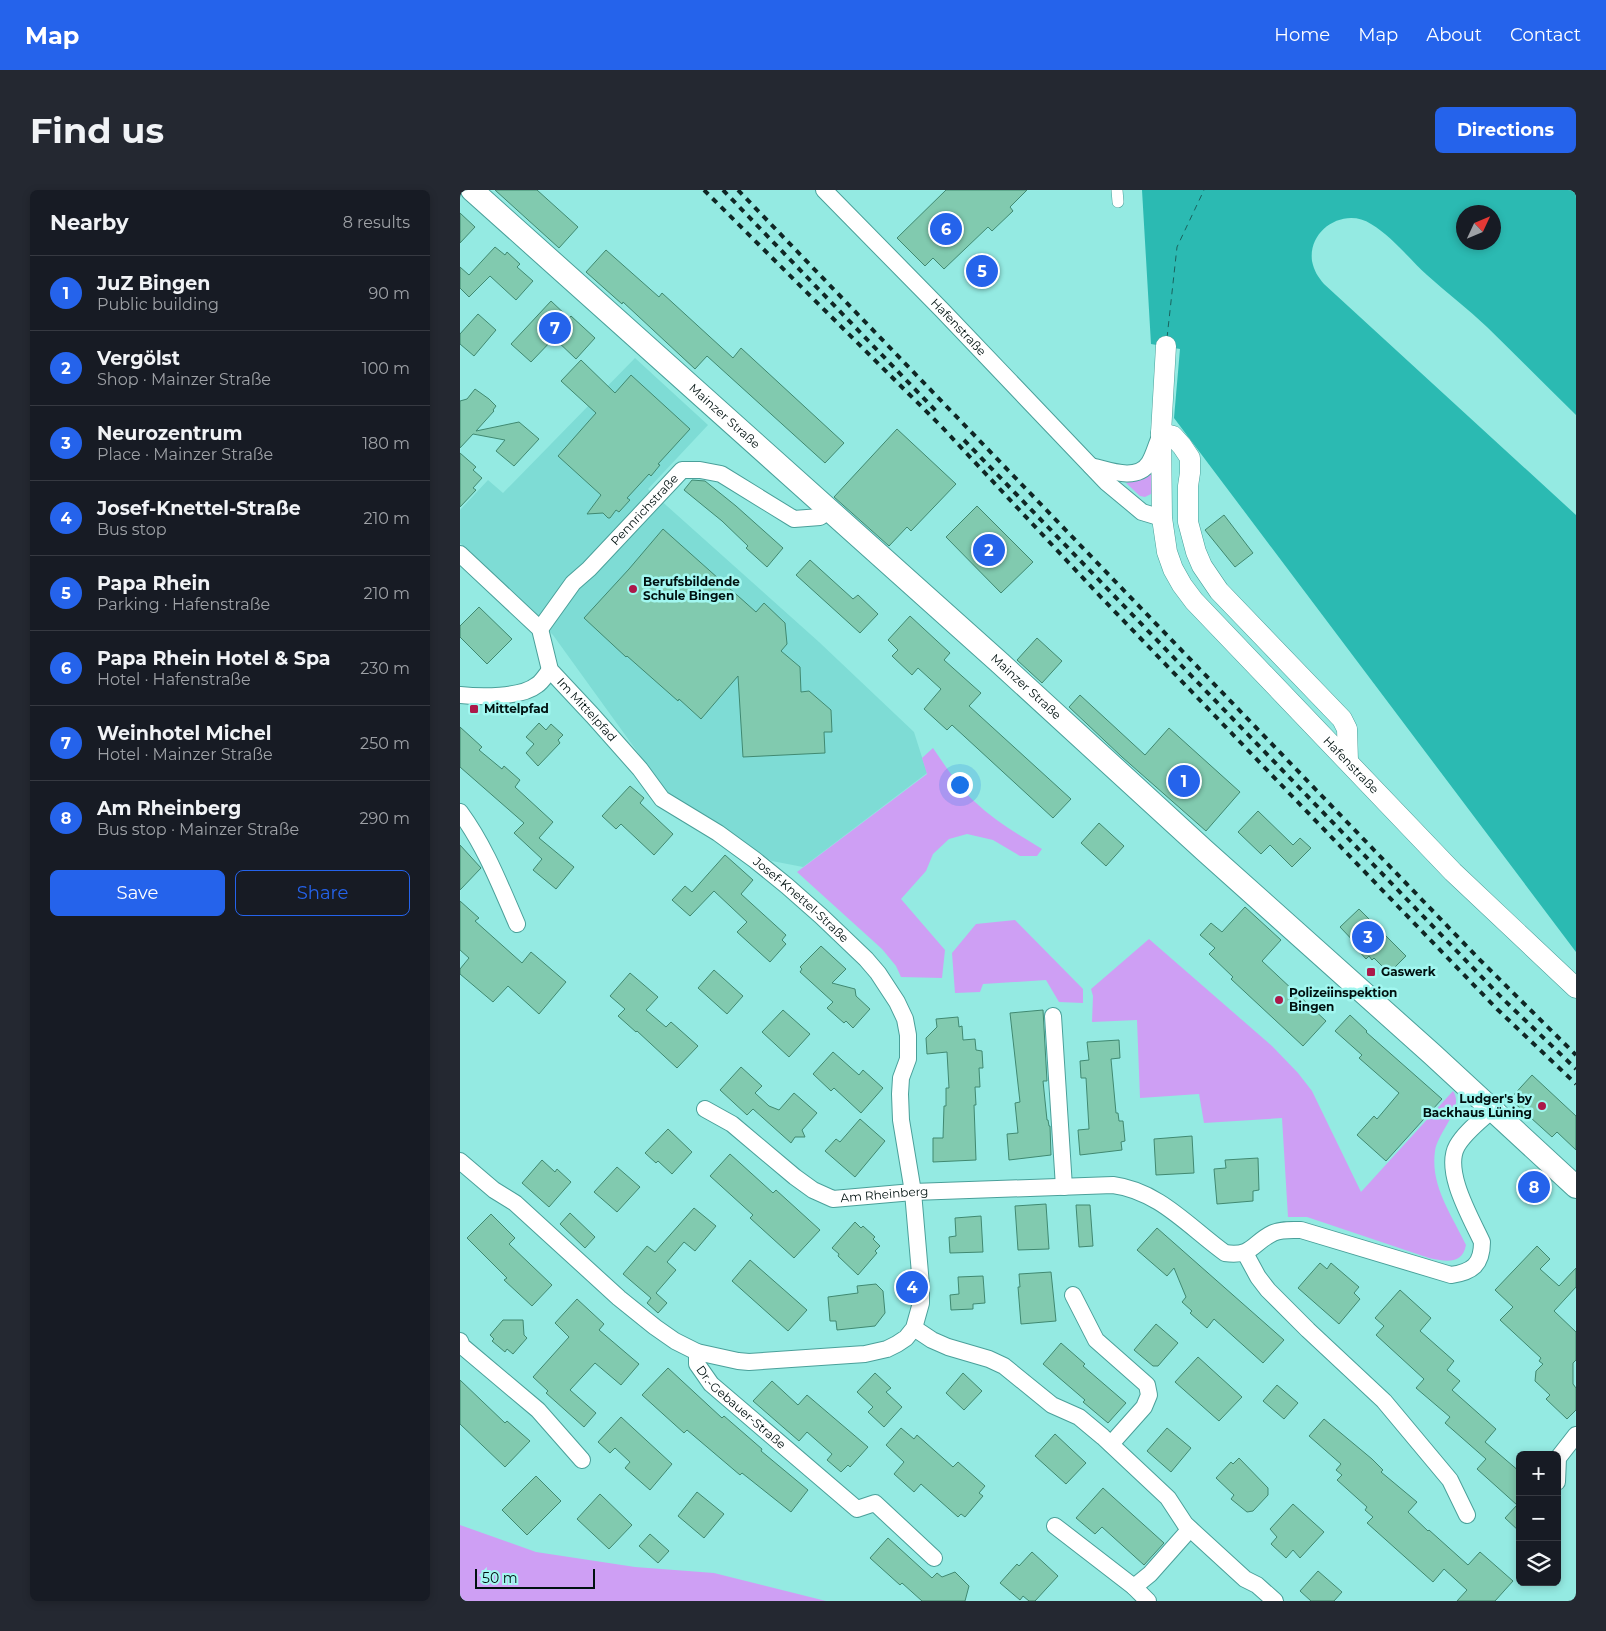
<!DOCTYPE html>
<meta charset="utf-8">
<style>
body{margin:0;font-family:Montserrat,sans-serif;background:#242831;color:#f1f3f6}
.controls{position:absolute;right:15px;bottom:15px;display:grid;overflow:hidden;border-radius:8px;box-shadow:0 2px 8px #0003}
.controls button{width:45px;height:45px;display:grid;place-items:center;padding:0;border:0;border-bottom:1px solid #363941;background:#171b24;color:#f1f3f6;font:25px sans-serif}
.compass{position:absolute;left:996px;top:15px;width:45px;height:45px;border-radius:50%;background:#171b24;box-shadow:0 2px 8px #0003;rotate:46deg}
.scale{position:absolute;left:15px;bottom:12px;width:120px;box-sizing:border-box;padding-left:5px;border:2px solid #001110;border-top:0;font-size:14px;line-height:18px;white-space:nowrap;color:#001110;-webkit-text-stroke:4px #a2f7f0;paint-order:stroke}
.you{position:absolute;left:499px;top:594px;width:18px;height:18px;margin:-12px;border:4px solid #fff;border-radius:50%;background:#1a73e8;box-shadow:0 0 0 8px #1a73e833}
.badge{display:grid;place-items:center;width:32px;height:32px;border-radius:50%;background:#2563eb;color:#fff;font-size:16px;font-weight:700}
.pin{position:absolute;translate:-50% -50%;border:2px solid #fff;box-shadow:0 1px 5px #0006}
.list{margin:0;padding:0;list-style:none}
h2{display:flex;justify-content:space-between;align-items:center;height:65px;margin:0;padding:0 20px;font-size:21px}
h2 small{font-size:16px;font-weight:400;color:#9ea1a6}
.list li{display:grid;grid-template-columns:32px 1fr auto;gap:15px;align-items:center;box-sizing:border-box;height:75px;padding:0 20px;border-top:1px solid #363941}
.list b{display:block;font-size:19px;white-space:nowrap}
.list p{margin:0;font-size:16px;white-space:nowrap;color:#9ea1a6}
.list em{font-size:16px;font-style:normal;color:#9ea1a6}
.actions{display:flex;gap:10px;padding:15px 20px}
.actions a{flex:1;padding:11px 0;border:1px solid #2563eb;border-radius:8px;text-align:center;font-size:18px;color:#2563eb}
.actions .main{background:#2563eb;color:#fff}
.icon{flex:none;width:28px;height:28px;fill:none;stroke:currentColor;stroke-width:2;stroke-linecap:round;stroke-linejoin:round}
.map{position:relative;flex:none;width:1116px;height:1411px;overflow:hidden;border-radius:8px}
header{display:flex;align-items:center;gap:30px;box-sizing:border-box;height:70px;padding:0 25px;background:#2563eb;color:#fff}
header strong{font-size:24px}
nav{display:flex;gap:28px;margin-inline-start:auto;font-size:18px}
.intro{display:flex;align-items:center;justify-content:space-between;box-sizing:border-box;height:120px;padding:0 30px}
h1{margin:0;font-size:35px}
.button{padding:12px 22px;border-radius:8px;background:#2563eb;color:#fff;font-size:18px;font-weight:700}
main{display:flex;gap:30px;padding:0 30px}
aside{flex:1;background:#171b24;border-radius:8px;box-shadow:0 2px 8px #0003}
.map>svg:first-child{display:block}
</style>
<header>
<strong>Map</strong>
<nav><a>Home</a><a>Map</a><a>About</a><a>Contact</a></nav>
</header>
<div class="intro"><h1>Find us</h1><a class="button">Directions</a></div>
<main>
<aside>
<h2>Nearby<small>8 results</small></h2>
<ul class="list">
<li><span class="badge">1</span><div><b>JuZ Bingen</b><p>Public building</p></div><em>90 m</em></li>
<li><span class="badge">2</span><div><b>Vergölst</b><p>Shop · Mainzer Straße</p></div><em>100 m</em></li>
<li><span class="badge">3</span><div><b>Neurozentrum</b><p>Place · Mainzer Straße</p></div><em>180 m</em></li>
<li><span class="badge">4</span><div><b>Josef-Knettel-Straße</b><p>Bus stop</p></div><em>210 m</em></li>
<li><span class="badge">5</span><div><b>Papa Rhein</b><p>Parking · Hafenstraße</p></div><em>210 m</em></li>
<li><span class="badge">6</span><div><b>Papa Rhein Hotel &amp; Spa</b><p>Hotel · Hafenstraße</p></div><em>230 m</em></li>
<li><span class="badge">7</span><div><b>Weinhotel Michel</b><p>Hotel · Mainzer Straße</p></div><em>250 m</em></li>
<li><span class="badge">8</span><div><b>Am Rheinberg</b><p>Bus stop · Mainzer Straße</p></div><em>290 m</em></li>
</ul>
<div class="actions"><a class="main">Save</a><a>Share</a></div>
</aside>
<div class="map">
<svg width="1116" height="1411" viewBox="0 0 1116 1411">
<rect width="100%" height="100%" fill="#94eae2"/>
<polygon fill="#7edcd5" points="175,168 248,235 188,299 359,452 454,542 467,583 343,677 312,671 210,607 93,445 0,353 0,320 28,290 43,303"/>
<g fill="#ce9ff4">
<polygon points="692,283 693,303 685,307 680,306 666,293 686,288"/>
<path d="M473 558C486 577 498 596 515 612 535 631 559 645 582 659L577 666H560L533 650 507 644 489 649 473 664 466 681 441 709 485 760 482 788 441 787 436 776 422 759 337 682 467 584 462 568Z"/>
<polygon points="555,730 623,799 623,813 599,812 586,790 523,794 520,802 495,803 492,763 516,734"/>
<path d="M689 749 812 856 838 883 852 901 901 1002 993 901C1005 918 978 941 975 961 970 996 992 1025 1006 1055 1002 1076 984 1071 969 1068L847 1027H828L822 928 744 933 739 904 680 908 677 830 632 832 633 806 631 799Z"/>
<polygon points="0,1335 76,1362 175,1377 254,1383 366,1411 0,1411"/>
</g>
<path fill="#2bbab2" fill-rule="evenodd" d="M682 0H1116V225C1086 196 1057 166 1027 137 1008 119 987 103 967 85 948 68 933 47 911 34 885 17 848 39 852 71 854 81 858 87 864 94L1116 325V762L714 228 720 159 691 154ZM1004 22H1034V52H1004Z"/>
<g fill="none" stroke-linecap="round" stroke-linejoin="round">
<polyline stroke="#1a635e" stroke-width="1" stroke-dasharray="6 5" stroke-linecap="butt" points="707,148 717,57 744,0"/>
</g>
<g fill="#81caaf" stroke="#408971">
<polygon points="35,0 77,0 118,37 99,58"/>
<polygon points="486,0 567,0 550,17 553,21 532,41 528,37 484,79 473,68 465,76 437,48"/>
<polygon points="0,23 15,37 0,53"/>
<polygon points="35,57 45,65 47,62 60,74 57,77 73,91 56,110 30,86 9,107 0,98 0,77 9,85"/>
<polygon points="146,60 199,107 202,103 273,168 281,158 384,253 365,273 247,166 235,179 163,112 162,114 126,82"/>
<polygon points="91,111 109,128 111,126 135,148 116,169 94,148 71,172 51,154"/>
<polygon points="18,124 36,140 14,166 0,154 0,144"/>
<polygon points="121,170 155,203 171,185 230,239 198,274 200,275 191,286 189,284 167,308 170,310 159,322 156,320 150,328 148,328 143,323 127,324 141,305 98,266 136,223 101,191"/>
<polygon points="15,199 29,209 36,216 33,220 34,221 16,241 59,232 79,249 54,276 36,261 45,250 13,244 0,258 0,211 7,209"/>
<polygon points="437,239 496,294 451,341 447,337 429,356 374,307"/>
<polygon points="0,263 16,277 13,280 22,288 13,298 16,300 0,317"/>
<polygon points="232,290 245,291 276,316 323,358 307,377 286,358 288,356 262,331 224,300"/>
<polygon points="517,316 573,372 541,403 486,347"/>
<polygon points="764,325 793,363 775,377 745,340"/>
<polygon points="203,339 296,422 304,413 325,433 327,454 321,461 340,477 341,502 349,501 371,520 372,542 364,542 365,563 283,567 278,486 241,529 219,509 218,511 167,466 166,467 124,428 169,379"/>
<polygon points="350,370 393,409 398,405 418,424 400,443 336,385"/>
<polygon points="19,417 52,449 27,474 0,447 0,436"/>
<polygon points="450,426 490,463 484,470 521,503 509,516 611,609 593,628 492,535 487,540 464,519 481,499 458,478 452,485 432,466 438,460 428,450"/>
<polygon points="577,448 602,471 582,493 557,470"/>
<polygon points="620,505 685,565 709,538 780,602 746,641 662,567 609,517"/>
<polygon points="79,533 86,540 91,534 103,545 98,550 100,553 78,576 66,563 74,554 66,547"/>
<polygon points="0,537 22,557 19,560 42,579 44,576 60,590 55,597 93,632 79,648 114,677 96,699 73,680 82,669 54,643 64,633 0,577"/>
<polygon points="170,596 184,608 180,613 213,644 194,665 161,634 156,639 142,626"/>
<polygon points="798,621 833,655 840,648 851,658 832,677 810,655 801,664 778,642"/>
<polygon points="639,633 664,656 646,676 621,653"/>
<polygon points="0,655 21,678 0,700"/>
<polygon points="265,665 293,690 281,704 326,745 322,750 326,754 310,772 277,742 287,732 254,701 230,726 212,710 225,696 232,702"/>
<polygon points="0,711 19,728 15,731 62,773 71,762 106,792 79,824 48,796 33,812 0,784 0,779 9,768 0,760"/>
<polygon points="785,717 821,750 802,771 866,831 843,856 771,789 773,787 749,764 755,758 740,745 751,733 762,742"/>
<polygon points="899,719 946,766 929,783 914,768 912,770 909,766 906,769 897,759 899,757 880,737"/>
<polygon points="361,756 386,779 372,793 395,799 396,806 410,819 393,838 386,831 384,833 367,818 373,812 340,782 342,779 340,777"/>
<polygon points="254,780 283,806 267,824 238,798"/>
<polygon points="170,783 198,807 186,820 206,837 211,832 238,856 217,878 177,841 176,842 158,826 165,819 150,806"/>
<polygon points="323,820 350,844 329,867 302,842"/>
<polygon points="583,820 587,891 583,891 587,930 588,930 589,936 590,936 591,965 549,970 547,944 558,943 555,913 560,912 550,823"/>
<polygon points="890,825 907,841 906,842 982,909 926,971 897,945 914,926 917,929 939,903 899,868 902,865 875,841"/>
<polygon points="498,827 499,837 502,836 503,850 515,849 516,860 522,861 523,878 519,878 520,897 515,897 516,915 514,915 516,970 473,972 473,948 483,948 484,916 486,916 486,898 489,898 487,862 467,864 466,848 477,837 476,829"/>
<polygon points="659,850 660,868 651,869 656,923 658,923 659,931 663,931 665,951 661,952 662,960 620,965 618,940 629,939 626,888 621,888 620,871 629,870 627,852"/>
<polygon points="373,862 399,885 403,880 423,898 401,923 374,898 371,901 353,884"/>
<polygon points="281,877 302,896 295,903 309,916 319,920 334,903 357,923 342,940 345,947 335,947 331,953 293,919 287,925 260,900"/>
<polygon points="1072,885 1116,926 1116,960 1097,942 1092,947 1050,909"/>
<polygon points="400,929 425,951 395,987 365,961 376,949 380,952"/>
<polygon points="208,939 232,962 212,984 198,971 196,973 185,963"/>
<polygon points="732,946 734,983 696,985 694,949"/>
<polygon points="270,964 313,1003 316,1000 360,1040 334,1068 290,1028 293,1025 250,986"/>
<polygon points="798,968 799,1000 793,1001 793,1011 757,1014 754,979 766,978 765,970"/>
<polygon points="82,970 95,982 97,979 111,992 89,1017 62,993"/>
<polygon points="157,977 180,997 157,1022 134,1002"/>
<polygon points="586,1014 589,1059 558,1060 555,1016"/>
<polygon points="616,1015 630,1015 633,1056 619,1057"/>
<polygon points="234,1018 256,1036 235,1061 224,1052 207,1072 216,1080 196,1103 207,1113 198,1123 187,1113 191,1108 163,1084 187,1056 195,1062"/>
<polygon points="110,1023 135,1047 125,1058 100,1034"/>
<polygon points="31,1024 55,1048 49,1054 92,1095 72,1116 44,1090 47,1088 7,1048"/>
<polygon points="521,1026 523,1062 490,1063 489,1047 496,1046 495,1028"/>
<polygon points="395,1032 401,1038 403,1036 415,1047 413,1049 420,1056 415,1061 417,1063 398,1085 378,1066 379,1064 372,1058"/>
<polygon points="697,1038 824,1150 803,1173 754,1129 747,1138 730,1123 732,1121 722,1112 726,1107 714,1078 707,1086 677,1060"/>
<polygon points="1077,1056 1090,1069 1080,1079 1099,1096 1116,1078 1116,1097 1094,1121 1116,1142 1116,1170 1113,1173 1113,1194 1116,1198 1116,1220 1107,1229 1086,1209 1090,1205 1075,1191 1076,1181 1083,1174 1079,1171 1081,1168 1040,1130 1053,1117 1035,1100"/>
<polygon points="290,1070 347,1120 328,1141 272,1091"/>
<polygon points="860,1073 867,1079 871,1073 899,1097 894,1103 900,1109 879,1134 838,1098"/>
<polygon points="591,1082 596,1131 561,1134 558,1097 560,1097 559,1084"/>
<polygon points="523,1086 525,1113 513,1114 513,1119 491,1120 490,1105 499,1104 498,1087"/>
<polygon points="416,1094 423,1101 425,1123 415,1136 377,1140 376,1131 370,1131 368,1107 398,1103 397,1096"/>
<polygon points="940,1100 971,1128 960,1141 994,1171 987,1180 1000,1191 992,1200 1036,1239 1025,1252 1060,1282 1060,1342 1045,1328 1057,1315 1017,1279 1026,1269 985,1233 990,1227 956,1198 964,1189 916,1145 924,1136 915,1128"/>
<polygon points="117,1109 144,1134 139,1140 179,1174 161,1195 135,1173 110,1200 136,1223 124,1237 86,1203 88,1201 73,1187 109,1147 95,1133"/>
<polygon points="43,1130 63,1130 64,1145 67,1148 53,1164 47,1159 45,1162 32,1151 34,1149 30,1145"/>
<polygon points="696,1134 718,1153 698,1176 693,1176 674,1160"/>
<polygon points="601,1153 625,1174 623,1176 666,1213 648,1233 623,1212 625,1210 583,1174"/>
<polygon points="738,1167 782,1207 759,1231 715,1192"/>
<polygon points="208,1178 262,1228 264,1226 302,1259 301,1261 348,1300 331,1322 282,1283 280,1285 227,1240 224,1243 182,1205"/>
<polygon points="415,1183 431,1198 426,1202 442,1217 424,1237 408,1222 413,1217 397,1202"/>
<polygon points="503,1183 522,1201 504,1220 486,1203"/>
<polygon points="0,1190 45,1233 47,1231 70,1251 45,1277 0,1234"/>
<polygon points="312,1191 338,1215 347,1205 408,1257 390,1277 388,1275 381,1282 367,1270 372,1264 347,1242 339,1251 293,1211"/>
<polygon points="817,1195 838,1213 824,1229 803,1211"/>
<polygon points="161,1227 212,1274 190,1300 165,1278 170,1272 155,1258 150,1263 138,1252"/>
<polygon points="864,1229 912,1269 923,1280 921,1282 957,1312 948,1322 968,1341 969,1340 1008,1375 1020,1362 1053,1391 1035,1411 997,1411 1007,1400 984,1379 973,1392 907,1333 913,1327 905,1320 907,1317 877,1290 882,1285 876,1280 881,1274 849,1246"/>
<polygon points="441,1238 454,1249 457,1245 493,1277 498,1272 525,1296 519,1303 523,1306 505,1327 501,1324 498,1327 461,1294 454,1302 434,1284 444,1272 426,1255"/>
<polygon points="707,1238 731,1258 711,1282 687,1261"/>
<polygon points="595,1244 626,1273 606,1294 575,1266"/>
<polygon points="779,1268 808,1298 808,1305 793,1321 787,1322 771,1309 774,1305 756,1288 771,1272 773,1274"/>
<polygon points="76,1286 101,1311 67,1345 42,1320"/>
<polygon points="643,1298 704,1353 684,1375 642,1337 635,1344 616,1328"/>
<polygon points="237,1302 264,1324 244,1348 218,1326"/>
<polygon points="140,1304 172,1335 149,1359 117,1329"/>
<polygon points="833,1314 864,1342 840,1368 833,1360 826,1368 811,1354 817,1347 810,1339"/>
<polygon points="190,1344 209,1361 198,1373 179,1356"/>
<polygon points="428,1348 472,1388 477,1383 482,1387 495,1382 509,1396 505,1411 462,1411 442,1393 440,1395 410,1368"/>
<polygon points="572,1362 598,1386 575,1411 569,1411 563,1406 560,1410 540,1393 557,1374 559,1376"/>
<polygon points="858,1381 882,1402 874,1411 851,1411 840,1401"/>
</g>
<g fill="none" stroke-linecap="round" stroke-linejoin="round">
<defs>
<polyline id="pedestrian" points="657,0 658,12"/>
<g id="minor">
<path id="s1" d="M364 0 482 120 646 292 682 322 702 328"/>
<path d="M631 276C648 280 677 292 689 273 694 265 696 255 700 247"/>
<path id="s2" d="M0 364 80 439 90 480 133 526 180 579 202 609 258 643 295 670 327 696 361 726 406 769 418 783 437 812 445 829 448 845V869L441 888 440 904 441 930 453 1002 461 1095V1113L454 1138 446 1148 437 1154 427 1159 405 1164 289 1172 278 1171 237 1162 215 1151 195 1137 159 1108 55 1013 34 1000 0 971"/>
<path id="s3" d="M80 439 113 393 129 379 222 280H240L261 284 334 329 360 327 370 320"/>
<path d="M0 505C20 507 61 508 77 495 82 492 86 485 90 480"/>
<path d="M0 622C25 656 40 695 57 734"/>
<polyline points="593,826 604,997"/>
<path id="s4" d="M245 919 272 934 335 987 353 1000 373 1009 453 1002 653 995C699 1001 729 1037 765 1063 793 1067 792 1053 813 1043 822 1039 831 1040 841 1040L991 1085C1012 1082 1022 1075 1022 1052 1011 1028 983 981 997 956 1005 942 1020 931 1032 920"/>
<polyline points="785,1063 798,1087 808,1100 848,1140 924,1211 990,1290 1007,1325"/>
<polyline points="613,1105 636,1150 687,1195 689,1205 684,1217 651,1254"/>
<polyline points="454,1138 472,1150 488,1157 529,1169 544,1176 592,1215 619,1227 643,1247 708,1308 725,1334 785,1389 797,1395 815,1411"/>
<polyline points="0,1151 2,1156 78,1220 122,1270"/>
<path id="s5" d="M237 1162V1174L251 1194 397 1319 415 1313 474 1368"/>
<polyline points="1097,1292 1098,1268 1116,1245"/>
<polyline points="595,1336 674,1397 690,1384 730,1339"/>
<polyline points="674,1397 688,1411"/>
</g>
<g id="tertiary">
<path id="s6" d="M706 156 701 243 702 328 707 362 713 379 722 395 734 411 993 682 1116 798"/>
<polyline points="701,243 713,246 722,256 730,268 730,283 728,296 728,332 736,362 742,376 759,401 882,529 887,539 888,571"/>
</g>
<g id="secondary">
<path id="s7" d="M12 0 540 473 744 660 972 864 1116 997"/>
</g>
</defs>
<use href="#pedestrian" stroke="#4aa09a" stroke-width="12"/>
<use href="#minor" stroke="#4aa09a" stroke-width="18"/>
<use href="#tertiary" stroke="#4aa09a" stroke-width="21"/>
<use href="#secondary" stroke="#4aa09a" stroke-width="24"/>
<use href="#pedestrian" stroke="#fff" stroke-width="11"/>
<use href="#minor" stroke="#fff" stroke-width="16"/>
<use href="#tertiary" stroke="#fff" stroke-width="20"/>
<use href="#secondary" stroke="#fff" stroke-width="22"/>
<g stroke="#0f2725" stroke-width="4" stroke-dasharray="6 6" stroke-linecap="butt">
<polyline points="244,0 481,236 637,403 927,705 1037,819 1116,894"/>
<polyline points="263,0 476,221"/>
<polyline points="278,0 1021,771 1116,865"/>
<polyline points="504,250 1043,809 1116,879"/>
</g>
</g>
<g fill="#ac194a" stroke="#a2f7f0" stroke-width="2">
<circle cx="173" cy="399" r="5"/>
<rect x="9" y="514" width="10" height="10" rx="2.5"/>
<rect x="906" y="777" width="10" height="10" rx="2.5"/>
<circle cx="819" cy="810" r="5"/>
<circle cx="1082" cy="916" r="5"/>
</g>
<g text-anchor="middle" stroke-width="5" stroke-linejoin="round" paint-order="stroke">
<g font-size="12" fill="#001110" stroke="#a2f7f0">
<text dy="4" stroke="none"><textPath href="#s1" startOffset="192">Hafenstraße</textPath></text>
<text dy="4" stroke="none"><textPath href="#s7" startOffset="339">Mainzer Straße</textPath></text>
<text dy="4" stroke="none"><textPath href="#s3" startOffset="159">Pennrichstraße</textPath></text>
<text dy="4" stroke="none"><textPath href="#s7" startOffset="744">Mainzer Straße</textPath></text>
<text dy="4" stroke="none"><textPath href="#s2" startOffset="206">Im Mittelpfad</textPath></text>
<text dy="4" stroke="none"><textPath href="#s6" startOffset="490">Hafenstraße</textPath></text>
<text dy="4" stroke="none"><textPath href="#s2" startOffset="495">Josef-Knettel-Straße</textPath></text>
<text dy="4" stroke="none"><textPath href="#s4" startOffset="209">Am Rheinberg</textPath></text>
<text dy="4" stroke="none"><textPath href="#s5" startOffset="74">Dr.-Gebauer-Straße</textPath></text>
</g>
<g font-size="12" font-weight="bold" fill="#001110" stroke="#a2f7f0" text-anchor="start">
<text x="183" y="396">Berufsbildende<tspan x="183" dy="14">Schule Bingen</tspan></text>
<text x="24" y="523">Mittelpfad</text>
<text x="921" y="786">Gaswerk</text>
<text x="829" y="807">Polizeiinspektion<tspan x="829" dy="14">Bingen</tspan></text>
<text x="1072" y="913" text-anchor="end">Ludger's by<tspan x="1072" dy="14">Backhaus Lüning</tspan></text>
</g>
</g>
</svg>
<div class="controls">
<button>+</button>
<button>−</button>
<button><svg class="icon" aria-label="layers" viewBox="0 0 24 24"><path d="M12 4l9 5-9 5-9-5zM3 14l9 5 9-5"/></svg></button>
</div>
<svg class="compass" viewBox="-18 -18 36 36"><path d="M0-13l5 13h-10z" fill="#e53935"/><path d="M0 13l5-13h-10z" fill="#9ea1a6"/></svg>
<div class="scale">50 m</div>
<div class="you"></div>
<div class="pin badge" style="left:724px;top:591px">1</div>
<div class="pin badge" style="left:529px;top:360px">2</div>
<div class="pin badge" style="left:908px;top:747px">3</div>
<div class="pin badge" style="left:452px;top:1097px">4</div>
<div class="pin badge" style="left:522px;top:81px">5</div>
<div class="pin badge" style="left:486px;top:39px">6</div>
<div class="pin badge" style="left:95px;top:138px">7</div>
<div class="pin badge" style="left:1074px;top:997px">8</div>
</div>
</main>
